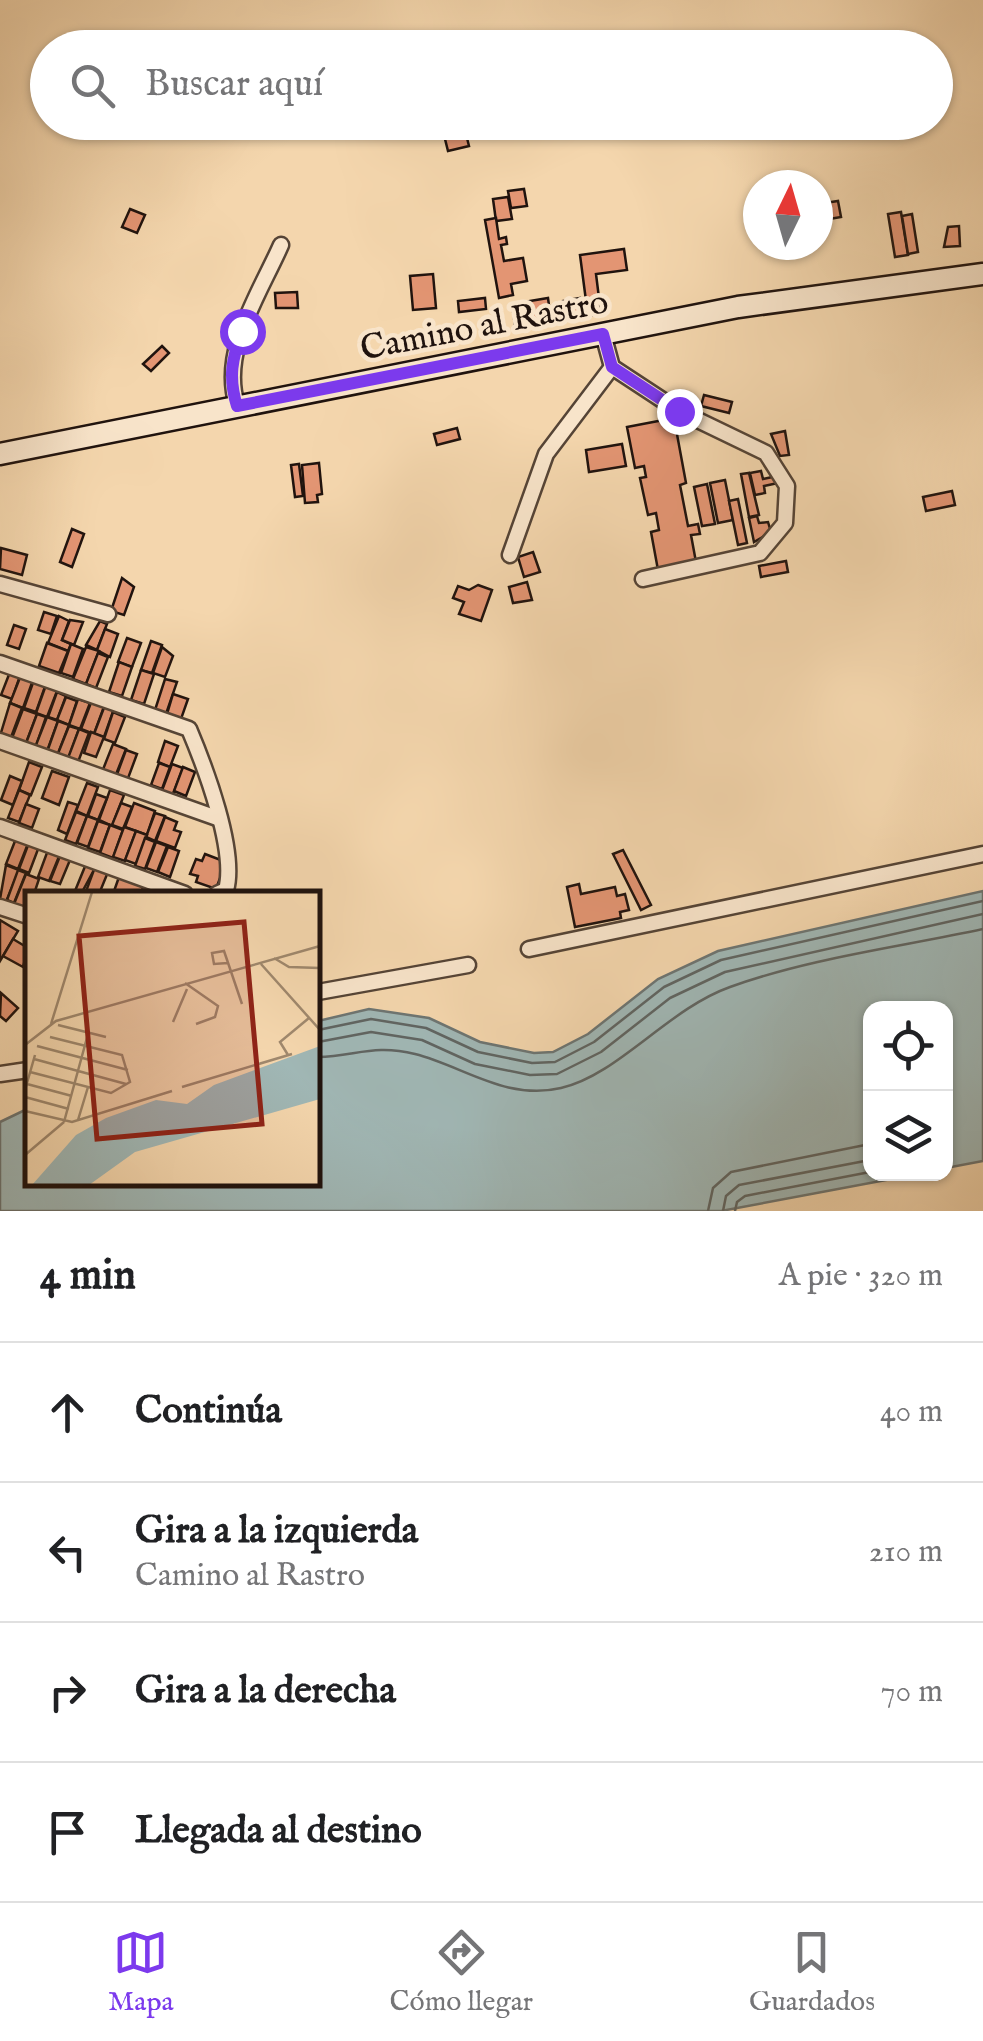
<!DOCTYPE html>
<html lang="es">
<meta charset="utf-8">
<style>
body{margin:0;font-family:"IM FELL English",serif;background:#f2f2f2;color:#202124}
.controls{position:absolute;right:30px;bottom:30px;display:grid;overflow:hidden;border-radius:20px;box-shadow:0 2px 8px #0004}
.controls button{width:90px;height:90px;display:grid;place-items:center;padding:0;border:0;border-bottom:2px solid #e0e0e0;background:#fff;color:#202124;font:50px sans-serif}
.compass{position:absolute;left:743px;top:170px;width:90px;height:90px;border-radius:50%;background:#fff;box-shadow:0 2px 8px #0004;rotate:5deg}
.stop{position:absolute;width:30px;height:30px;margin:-22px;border:8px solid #7c3aed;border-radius:50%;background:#fff}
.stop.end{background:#7c3aed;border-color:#fff;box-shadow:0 2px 10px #0008}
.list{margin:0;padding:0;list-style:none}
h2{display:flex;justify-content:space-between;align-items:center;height:130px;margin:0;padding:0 40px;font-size:42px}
h2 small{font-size:32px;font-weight:400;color:#757577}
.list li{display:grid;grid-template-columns:65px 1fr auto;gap:30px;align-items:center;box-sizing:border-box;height:140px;padding:0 40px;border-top:2px solid #e0e0e0}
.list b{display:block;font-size:38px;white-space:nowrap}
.list p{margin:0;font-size:32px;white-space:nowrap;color:#757577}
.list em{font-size:32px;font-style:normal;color:#757577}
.icon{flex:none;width:55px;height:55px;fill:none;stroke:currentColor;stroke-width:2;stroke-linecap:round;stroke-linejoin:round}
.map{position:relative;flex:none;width:983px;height:1211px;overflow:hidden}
.search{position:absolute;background:#fff;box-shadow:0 2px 8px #0004;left:30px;right:30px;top:30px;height:110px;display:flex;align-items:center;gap:25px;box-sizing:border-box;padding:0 35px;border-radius:55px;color:#757577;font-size:38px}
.sheet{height:690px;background:#fff}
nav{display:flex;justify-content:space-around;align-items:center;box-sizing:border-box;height:140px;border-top:2px solid #e0e0e0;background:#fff;font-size:28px;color:#757577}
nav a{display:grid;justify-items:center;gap:5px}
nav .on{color:#7c3aed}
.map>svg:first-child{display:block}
</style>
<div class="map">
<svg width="983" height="1211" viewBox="0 0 983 1211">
<rect width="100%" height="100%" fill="#f4d6ad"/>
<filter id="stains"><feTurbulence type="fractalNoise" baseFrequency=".002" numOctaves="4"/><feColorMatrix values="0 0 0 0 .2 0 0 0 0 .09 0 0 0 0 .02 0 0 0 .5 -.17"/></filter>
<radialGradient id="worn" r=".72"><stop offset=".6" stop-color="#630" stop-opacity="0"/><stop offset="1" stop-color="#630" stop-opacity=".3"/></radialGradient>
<polygon fill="#a0b7b5" stroke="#6d7572" stroke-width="2.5" points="983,891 983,1161 946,1168 946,1008 870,1008 870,1174 918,1174 721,1211 0,1211 0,1122 27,1109 28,1184 318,1184 318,1021 369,1009 429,1018 480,1042 534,1053 553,1052 588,1034 658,979 718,951"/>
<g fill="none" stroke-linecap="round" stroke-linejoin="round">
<g stroke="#606562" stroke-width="2.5">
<polyline points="318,1030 371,1019 426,1028 478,1052 532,1063 555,1062 594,1042 664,987 721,960 983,901"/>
<polyline points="318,1042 371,1032 422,1040 475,1064 530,1075 557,1074 601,1052 670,998 725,972 983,914"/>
<path d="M318 1057C356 1056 374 1044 415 1054 463 1066 506 1101 561 1088 618 1075 668 1009 730 987 810 958 900 947 983 929"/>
<polyline points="708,1211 713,1188 731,1172 870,1144"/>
<polyline points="723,1211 726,1196 739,1185 870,1160"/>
<polyline points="735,1211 737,1202 745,1196 870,1172"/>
</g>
</g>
<g fill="#e39573" stroke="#20130e" stroke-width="2.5">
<polygon points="464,126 469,146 448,151 443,131"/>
<polygon points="524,189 527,206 511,208 508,191"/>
<polygon points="508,197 512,219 496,221 493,199"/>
<polygon points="838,201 841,217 818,221 818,204"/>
<polygon points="130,209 145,215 137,233 122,227"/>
<polygon points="901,212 908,255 895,257 888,214"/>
<polygon points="912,214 918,252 908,254 902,216"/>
<polygon points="496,218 499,239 506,237 507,244 501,245 504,261 523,258 527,281 511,284 513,295 499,298 485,220"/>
<polygon points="959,226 960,246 944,247 948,227"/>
<polygon points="624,249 627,270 596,274 601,314 588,316 580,255"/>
<polygon points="433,274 436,308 413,310 410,276"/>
<polygon points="297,292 298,308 276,308 275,293"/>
<polygon points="485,298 486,309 459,312 458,301"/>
<polygon points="548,298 551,320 515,326 512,304"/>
<polygon points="580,298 583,317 566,319 563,301"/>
<polygon points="162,346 169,353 151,371 143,364"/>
<polygon points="704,395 732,402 729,413 701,406"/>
<polygon points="674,418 686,483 680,485 688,526 698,524 700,534 691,535 696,562 658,570 651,532 659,530 656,513 648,515 640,478 646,477 644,466 635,468 627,427"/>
<polygon points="457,428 460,439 437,445 434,434"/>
<polygon points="785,431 789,455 780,456 771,434"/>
<polygon points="622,444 626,466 589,472 586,450"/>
<polygon points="319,463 322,494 317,495 318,502 305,503 302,465"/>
<polygon points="299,464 303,496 295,497 291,465"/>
<polygon points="761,471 763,479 777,476 778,483 764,486 765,493 755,495 750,473"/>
<polygon points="749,473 759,515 749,517 741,474"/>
<polygon points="725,480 733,520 718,523 710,483"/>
<polygon points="707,484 715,524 702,526 694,487"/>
<polygon points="952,491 955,505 926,511 923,497"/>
<polygon points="738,499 747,543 738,545 729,501"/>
<polygon points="757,516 759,523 768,522 771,532 754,542 749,518"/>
<polygon points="72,529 84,534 72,567 60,562"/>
<polygon points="1,548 27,555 22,575 0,569"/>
<polygon points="533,552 540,572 524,577 518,557"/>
<polygon points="786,561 788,572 761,577 759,566"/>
<polygon points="122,578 134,587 124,615 111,611"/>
<polygon points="527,582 532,600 513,603 509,587"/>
<polygon points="478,585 492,590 481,621 459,614 464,602 453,598 458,586 469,590"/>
<polygon points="44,612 57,616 51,634 38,630"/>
<polygon points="59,616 69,621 62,640 71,644 68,651 48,643"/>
<polygon points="70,620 83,622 74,645 62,640"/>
<polygon points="100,621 107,624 97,650 86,645"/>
<polygon points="14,625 26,629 19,649 7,645"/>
<polygon points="105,629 118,634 110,657 97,650"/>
<polygon points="127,638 141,643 132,667 118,662"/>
<polygon points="151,641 162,645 152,673 141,670"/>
<polygon points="47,643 68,651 59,673 39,666"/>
<polygon points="71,644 83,649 73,677 61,673"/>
<polygon points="86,647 99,651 86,684 73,679"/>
<polygon points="162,647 173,656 165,677 153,673"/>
<polygon points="98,653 108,657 96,688 86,684"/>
<polygon points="119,662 132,667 122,696 109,692"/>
<polygon points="141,670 154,674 144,704 131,700"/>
<polygon points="10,672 20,676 12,699 1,695"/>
<polygon points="21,675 33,680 23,708 10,703"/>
<polygon points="35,677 47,681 36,712 24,708"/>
<polygon points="165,679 177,682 166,714 155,710"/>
<polygon points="47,682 59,686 47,717 36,713"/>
<polygon points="57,692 66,696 57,720 48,717"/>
<polygon points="173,694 188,699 181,719 167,714"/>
<polygon points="66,697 77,701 69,725 57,720"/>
<polygon points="78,699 90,703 80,729 69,725"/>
<polygon points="92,700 105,704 94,734 81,729"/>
<polygon points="10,703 22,708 10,740 0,736"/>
<polygon points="105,705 114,709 104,737 94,734"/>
<polygon points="23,709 37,714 26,743 12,738"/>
<polygon points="113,712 125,717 115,743 104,739"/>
<polygon points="37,714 46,717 35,749 25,746"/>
<polygon points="47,717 58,721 46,754 34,750"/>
<polygon points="58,721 69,725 57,756 47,752"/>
<polygon points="69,726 79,729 68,760 57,756"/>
<polygon points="79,729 89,733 78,762 68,758"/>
<polygon points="91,732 104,737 96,757 84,753"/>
<polygon points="165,741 178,746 170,767 158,762"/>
<polygon points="113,744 126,749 115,777 102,772"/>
<polygon points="126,750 137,754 127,781 116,777"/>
<polygon points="29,762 42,767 31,795 19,790"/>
<polygon points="159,763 170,767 162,789 151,785"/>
<polygon points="172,764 183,768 172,797 161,793"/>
<polygon points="183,767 195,772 186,796 174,791"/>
<polygon points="52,771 69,777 59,805 42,798"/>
<polygon points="10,776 22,781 13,805 1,800"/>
<polygon points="87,783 98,787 87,816 76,811"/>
<polygon points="19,790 30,795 19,822 8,818"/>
<polygon points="110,790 124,795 112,826 99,820"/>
<polygon points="96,794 107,798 98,820 88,816"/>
<polygon points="68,802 78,805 67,834 58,830"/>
<polygon points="121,803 132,807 123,829 112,825"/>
<polygon points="134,803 155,811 147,835 125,827"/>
<polygon points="26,804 39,809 32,828 19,823"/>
<polygon points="76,812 87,816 76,844 65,840"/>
<polygon points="155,813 165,816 155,841 146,837"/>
<polygon points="87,816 98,820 88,847 77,843"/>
<polygon points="165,817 177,822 174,830 181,832 175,848 156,841"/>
<polygon points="98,821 110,825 100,852 88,848"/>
<polygon points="110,825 123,830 113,858 100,853"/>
<polygon points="124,827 136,831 125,861 113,857"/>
<polygon points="136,831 147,835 136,864 125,860"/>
<polygon points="17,836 29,841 18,869 6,864"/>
<polygon points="145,838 155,842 145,869 135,866"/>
<polygon points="30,840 40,844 29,873 19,869"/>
<polygon points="156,842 167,846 157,872 146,868"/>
<polygon points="168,847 179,851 170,877 158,872"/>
<polygon points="48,850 60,854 49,881 38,877"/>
<polygon points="623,850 651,905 641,910 613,854"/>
<polygon points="205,854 226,862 216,889 196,882 198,876 190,874 196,859 202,861"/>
<polygon points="60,856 70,860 60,884 50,881"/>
<polygon points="86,864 95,868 81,894 75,891"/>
<polygon points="6,865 19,870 6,902 0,899"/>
<polygon points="95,867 108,872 99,894 85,894"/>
<polygon points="18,870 26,873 14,903 7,900"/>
<polygon points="26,874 39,879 34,894 28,894 27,909 14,904"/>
<polygon points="119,877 143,887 141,894 113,894"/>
<polygon points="579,884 581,894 615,887 617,896 625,894 629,910 620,912 621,918 575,927 567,887"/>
<polygon points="0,920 18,931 0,961"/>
<polygon points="13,939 28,948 23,967 3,956"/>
<polygon points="1,993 18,1008 6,1021 0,1016"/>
</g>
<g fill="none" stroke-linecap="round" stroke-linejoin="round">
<defs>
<g id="street">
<polyline points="603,334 612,367 679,411 766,453 787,486 785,523 760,553 643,579"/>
<path d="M237 405C220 351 259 295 281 245"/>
<polyline points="510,555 546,454 612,367"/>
<polyline points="0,584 108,614"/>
<path d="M0 663 189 729C205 767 237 851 226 890L217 894"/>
<polyline points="0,741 217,818"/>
<polyline points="0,827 185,894"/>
<polyline points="0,907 28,916"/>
<polyline points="529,949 983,854"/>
<polyline points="318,992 468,965"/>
<polyline points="0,1074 28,1070"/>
</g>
<polyline id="secondary" points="0,454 738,307 983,274"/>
</defs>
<use href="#street" stroke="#554436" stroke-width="19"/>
<use href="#secondary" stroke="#20130e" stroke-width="25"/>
<use href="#street" stroke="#f8e4ca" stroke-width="14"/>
<use href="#secondary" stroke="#f8e4ca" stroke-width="20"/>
</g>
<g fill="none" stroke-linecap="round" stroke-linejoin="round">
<path stroke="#7c3aed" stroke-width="12" d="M242 331C232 359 228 377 237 406L603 334 612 367 679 411"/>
</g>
<g text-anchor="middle" stroke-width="9" stroke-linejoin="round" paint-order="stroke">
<g font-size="35" fill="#20130e" stroke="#f8e4ca">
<text transform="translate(484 324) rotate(-11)" y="12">Camino al Rastro</text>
</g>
</g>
<g transform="translate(25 891)">
<rect width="295" height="295" fill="#f4d6ad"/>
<path d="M295 155V208L110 261 64 294H7L51 244 81 227 131 209 162 213 189 194Z" fill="#a0b7b5"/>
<path fill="none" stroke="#9f886d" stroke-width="2.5" d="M249 67 264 76 295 77M203 72 189 73 187 62 199 60 217 113M236 73 295 139M160 92 193 115 190 126 171 133M148 131 162 98M26 133 67 1M33 134 81 146M0 154 31 130 295 55M12 155 103 179M263 164 255 151 284 127M9 168 101 193M5 181 86 202 105 191 97 164 25 146M2 193 47 205M157 196 267 163M0 199 10 164M0 206 44 218M0 220 47 231 147 200M53 229 63 196M39 231 63 143M0 264 39 231"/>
<path fill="#8f2418" fill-opacity="0.15" stroke="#8f2418" stroke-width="5" d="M219 31 237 233 72 248 54 45Z"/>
<rect width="295" height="295" fill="none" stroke="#20130e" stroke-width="5"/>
</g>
<rect width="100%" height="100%" filter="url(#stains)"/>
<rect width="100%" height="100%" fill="url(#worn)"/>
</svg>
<div class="controls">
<button><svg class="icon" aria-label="locate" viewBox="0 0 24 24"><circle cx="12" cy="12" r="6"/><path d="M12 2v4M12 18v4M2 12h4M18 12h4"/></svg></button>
<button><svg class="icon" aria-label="layers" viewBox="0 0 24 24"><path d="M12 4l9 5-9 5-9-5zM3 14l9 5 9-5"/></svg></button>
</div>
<svg class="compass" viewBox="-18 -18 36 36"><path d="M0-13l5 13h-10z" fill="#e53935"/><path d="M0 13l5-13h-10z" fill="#757577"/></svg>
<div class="stop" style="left:242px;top:331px"></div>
<div class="stop end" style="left:679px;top:411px"></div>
<div class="search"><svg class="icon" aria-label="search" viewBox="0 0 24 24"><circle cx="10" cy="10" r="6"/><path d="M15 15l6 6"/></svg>Buscar aquí</div>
</div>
<section class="sheet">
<h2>4 min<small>A pie · 320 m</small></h2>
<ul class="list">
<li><svg class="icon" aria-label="ahead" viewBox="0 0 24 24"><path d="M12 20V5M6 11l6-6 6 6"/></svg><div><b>Continúa</b></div><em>40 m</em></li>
<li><svg class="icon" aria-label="left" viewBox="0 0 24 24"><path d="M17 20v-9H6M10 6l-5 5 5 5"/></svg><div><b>Gira a la izquierda</b><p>Camino al Rastro</p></div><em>210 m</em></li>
<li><svg class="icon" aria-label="right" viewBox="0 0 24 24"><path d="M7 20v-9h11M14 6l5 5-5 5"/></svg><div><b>Gira a la derecha</b></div><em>70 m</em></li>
<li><svg class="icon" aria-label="arrive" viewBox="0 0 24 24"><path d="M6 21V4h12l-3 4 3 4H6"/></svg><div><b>Llegada al destino</b></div></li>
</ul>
</section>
<nav>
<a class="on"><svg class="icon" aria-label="map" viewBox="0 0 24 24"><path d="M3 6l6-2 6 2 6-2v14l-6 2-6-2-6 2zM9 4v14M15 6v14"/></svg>Mapa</a>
<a><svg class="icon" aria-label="directions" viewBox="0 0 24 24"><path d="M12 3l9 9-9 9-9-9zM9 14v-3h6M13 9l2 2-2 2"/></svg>Cómo llegar</a>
<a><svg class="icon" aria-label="saved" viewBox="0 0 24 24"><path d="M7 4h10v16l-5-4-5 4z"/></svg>Guardados</a>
</nav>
